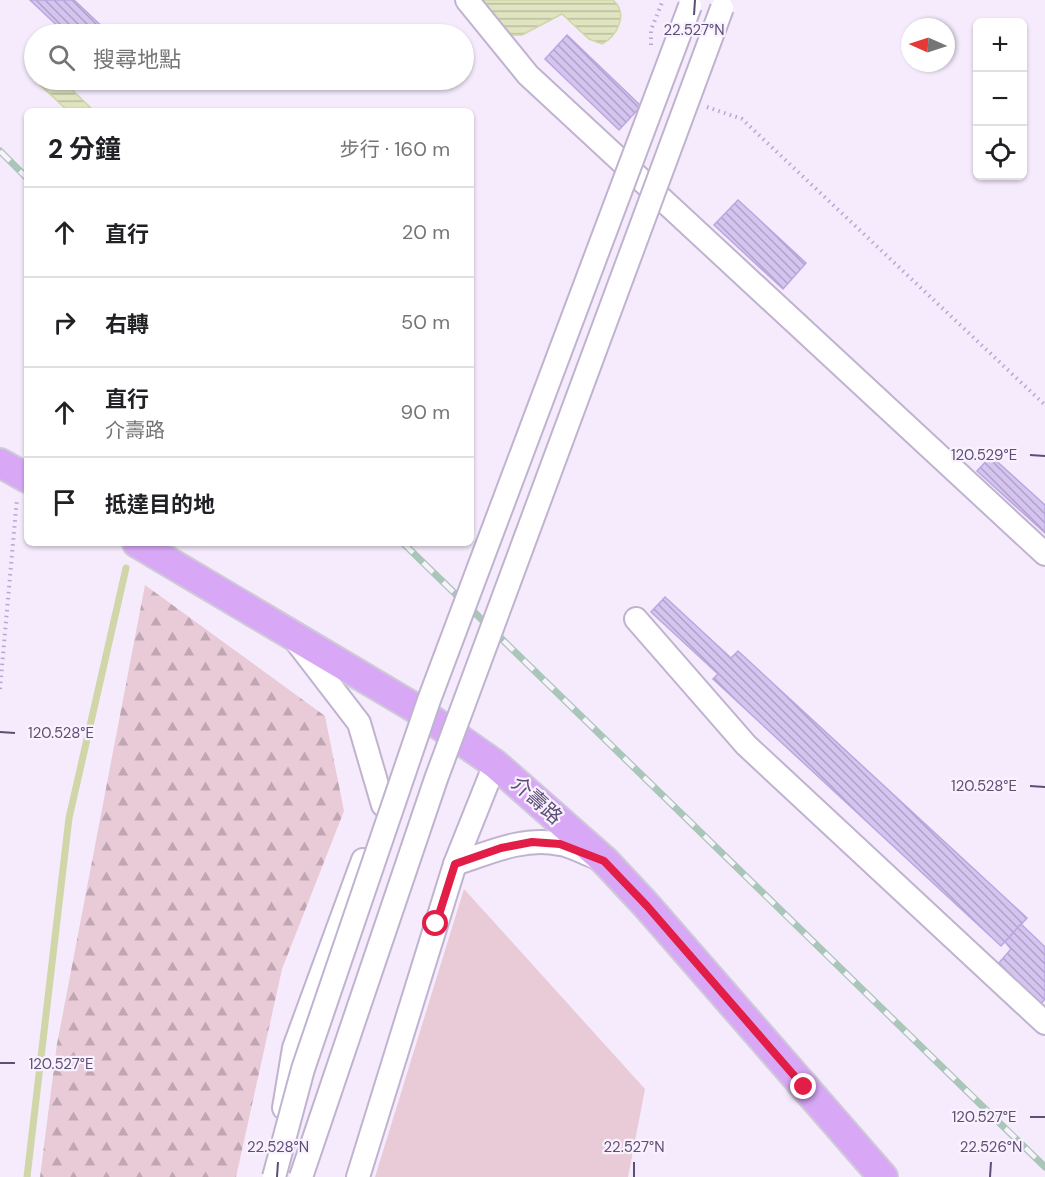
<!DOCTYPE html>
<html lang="zh-TW">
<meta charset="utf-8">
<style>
body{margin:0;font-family:"DM Sans","Noto Sans TC",sans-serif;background:#f6f6f6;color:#202124}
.controls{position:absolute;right:18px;top:18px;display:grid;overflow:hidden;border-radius:9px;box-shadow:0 2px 4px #0004}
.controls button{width:54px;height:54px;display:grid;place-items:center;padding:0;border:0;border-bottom:2px solid #e0e0e0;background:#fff;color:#202124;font:30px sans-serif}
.compass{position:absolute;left:901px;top:18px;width:54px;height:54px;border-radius:50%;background:#fff;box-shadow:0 2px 4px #0004;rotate:273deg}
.stop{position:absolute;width:18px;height:18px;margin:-14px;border:4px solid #e11d48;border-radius:50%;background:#fff}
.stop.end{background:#e11d48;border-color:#fff;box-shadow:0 2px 6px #0008}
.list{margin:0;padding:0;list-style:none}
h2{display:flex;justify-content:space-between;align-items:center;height:78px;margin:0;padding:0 24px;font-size:26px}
h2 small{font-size:20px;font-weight:400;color:#757577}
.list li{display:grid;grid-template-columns:39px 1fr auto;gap:18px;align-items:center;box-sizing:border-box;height:90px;padding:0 24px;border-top:2px solid #e0e0e0}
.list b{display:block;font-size:22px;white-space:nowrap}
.list p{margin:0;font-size:20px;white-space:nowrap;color:#757577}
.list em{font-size:20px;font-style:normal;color:#757577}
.icon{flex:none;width:33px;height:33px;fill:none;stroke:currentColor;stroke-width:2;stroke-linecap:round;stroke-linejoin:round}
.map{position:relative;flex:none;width:1045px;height:1177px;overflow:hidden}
.search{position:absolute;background:#fff;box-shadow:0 2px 4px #0004;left:24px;top:24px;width:450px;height:66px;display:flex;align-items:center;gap:15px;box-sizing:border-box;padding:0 21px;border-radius:33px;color:#757577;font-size:22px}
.panel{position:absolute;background:#fff;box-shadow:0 2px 4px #0004;left:24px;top:108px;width:450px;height:438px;border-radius:9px}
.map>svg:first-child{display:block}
</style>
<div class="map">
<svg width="1045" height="1177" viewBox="0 0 1045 1177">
<defs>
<pattern id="forest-firs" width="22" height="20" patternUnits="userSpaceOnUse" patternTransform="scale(1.5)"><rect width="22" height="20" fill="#e9cad7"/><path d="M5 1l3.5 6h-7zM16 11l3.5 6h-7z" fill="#c0a6b3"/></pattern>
<pattern id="water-rules" width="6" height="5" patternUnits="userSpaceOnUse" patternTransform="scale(1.5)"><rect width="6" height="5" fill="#e0e5c0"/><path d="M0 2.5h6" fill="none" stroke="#b9bca1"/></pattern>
<pattern id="building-back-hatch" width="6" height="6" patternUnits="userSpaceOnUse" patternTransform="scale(1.5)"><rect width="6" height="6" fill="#d5c4f0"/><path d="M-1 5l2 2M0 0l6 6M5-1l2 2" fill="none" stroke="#b0a2c7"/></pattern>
</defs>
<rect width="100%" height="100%" fill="#f5ebfc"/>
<polygon fill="#e9cad7" points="464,889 645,1089 628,1177 375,1177"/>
<polygon fill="url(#forest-firs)" points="145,585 325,716 344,811 282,969 236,1177 40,1177 57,1044"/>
<g fill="url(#water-rules)" stroke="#d0d6a7" stroke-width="1.5">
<path d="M483 0H613C629 14 617 36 602 44L589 39 562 14 522 35H510Z"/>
<polygon points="35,80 62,80 94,111 68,111"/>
</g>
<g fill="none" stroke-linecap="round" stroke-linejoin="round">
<polyline stroke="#d0d6a7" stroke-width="7" points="27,1177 69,818 126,568"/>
</g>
<g fill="url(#building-back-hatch)" stroke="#bba6e1" stroke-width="1.5">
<polygon points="30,0 74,0 110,34 66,34"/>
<polygon points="567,35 641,106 619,130 545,59"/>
<polygon points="738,200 806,263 783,289 714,225"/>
<polygon points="991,456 1045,505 1045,533 977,471"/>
<polygon points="665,597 731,658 738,651 1027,918 1001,946 713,679 718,674 651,612"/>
<polygon points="1021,924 1045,947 1045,999 1040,1005 998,964 1011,949 1005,942"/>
</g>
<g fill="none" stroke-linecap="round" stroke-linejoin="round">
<defs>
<g id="minor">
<polyline points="467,0 528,75 1045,554"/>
<polyline points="636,619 746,745 1045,1023"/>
<polyline points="296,641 359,723 383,805"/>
<path d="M455 864C488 853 525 836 560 844 572 846 584 853 595 857"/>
<polyline points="284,1108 294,1048 363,860"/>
<polyline points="358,1177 455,864 495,764"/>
</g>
<g id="major">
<polyline points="0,463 27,478"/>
<polyline points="137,543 415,708 495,764 605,861 647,906 883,1177"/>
</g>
</defs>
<use href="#minor" stroke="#c0b3d0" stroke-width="26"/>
<use href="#major" stroke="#cecad6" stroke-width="32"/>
<g stroke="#b8a7d5" stroke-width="4" stroke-dasharray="1.5 4.5" stroke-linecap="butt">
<polyline points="651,45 651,30 663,0"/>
<polyline points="707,107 742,119 1045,405"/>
<polyline points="0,689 17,498"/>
</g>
<use href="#minor" stroke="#fff" stroke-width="22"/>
<use href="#major" stroke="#d8a8f6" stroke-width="28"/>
<defs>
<g id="rail">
<polyline points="0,151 27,178"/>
<polyline points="403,543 1045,1167"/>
</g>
</defs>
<use href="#rail" stroke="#a9c6b8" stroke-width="7"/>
<use href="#rail" stroke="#f9f2fe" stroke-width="4.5" stroke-dasharray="14" stroke-linecap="butt"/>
<defs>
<g id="minor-bridge">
<polyline points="274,1177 303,1069 429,700 690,6"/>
<polyline points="301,1177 436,779 722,8"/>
</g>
</defs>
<use href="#minor-bridge" stroke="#c0b3d0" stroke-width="26" stroke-linecap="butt"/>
<use href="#minor-bridge" stroke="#fff" stroke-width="22"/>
</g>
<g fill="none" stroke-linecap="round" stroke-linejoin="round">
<polyline stroke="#e11d48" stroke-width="8" points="436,924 455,864 501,848 532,842 560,844 604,861 647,906 804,1087"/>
</g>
<path fill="none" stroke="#5c4f76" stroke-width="2" d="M694 15 695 0M1030 455 1045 456M0 732 15 733M1030 786 1045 787M0 1063H15M1030 1117H1045M277 1177 278 1162M634 1177V1162M990 1177 991 1162"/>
<g text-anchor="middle" stroke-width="4.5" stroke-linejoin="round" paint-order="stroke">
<g font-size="20" fill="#5c4f76" stroke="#f9f2fe">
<text transform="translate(537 800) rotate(42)" y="7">介壽路</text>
</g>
</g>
<g font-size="15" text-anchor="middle" fill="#5c4f76" stroke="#f9f2fe" stroke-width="4.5" stroke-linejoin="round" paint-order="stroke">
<text x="694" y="35">22.527°N</text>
<text x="984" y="460">120.529°E</text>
<text x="61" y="738">120.528°E</text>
<text x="984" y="791">120.528°E</text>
<text x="61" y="1069">120.527°E</text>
<text x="984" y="1122">120.527°E</text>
<text x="278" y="1152">22.528°N</text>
<text x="634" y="1152">22.527°N</text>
<text x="991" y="1152">22.526°N</text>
</g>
</svg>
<div class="controls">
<button>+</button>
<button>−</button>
<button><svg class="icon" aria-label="locate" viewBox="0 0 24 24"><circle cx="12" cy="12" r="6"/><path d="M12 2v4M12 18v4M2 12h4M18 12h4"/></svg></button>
</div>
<svg class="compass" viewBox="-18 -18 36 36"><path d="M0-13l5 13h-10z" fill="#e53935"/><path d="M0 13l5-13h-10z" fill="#757577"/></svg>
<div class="stop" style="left:436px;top:924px"></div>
<div class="stop end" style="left:804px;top:1087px"></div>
<div class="search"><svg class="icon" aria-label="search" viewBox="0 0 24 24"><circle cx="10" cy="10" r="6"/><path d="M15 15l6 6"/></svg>搜尋地點</div>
<section class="panel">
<h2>2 分鐘<small>步行 · 160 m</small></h2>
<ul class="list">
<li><svg class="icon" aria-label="ahead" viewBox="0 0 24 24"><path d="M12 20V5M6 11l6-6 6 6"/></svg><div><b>直行</b></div><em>20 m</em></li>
<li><svg class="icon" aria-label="right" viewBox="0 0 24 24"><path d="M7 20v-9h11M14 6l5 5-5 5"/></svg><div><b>右轉</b></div><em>50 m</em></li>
<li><svg class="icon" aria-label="ahead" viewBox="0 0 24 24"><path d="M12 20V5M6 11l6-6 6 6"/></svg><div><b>直行</b><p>介壽路</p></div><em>90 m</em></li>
<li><svg class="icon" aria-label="arrive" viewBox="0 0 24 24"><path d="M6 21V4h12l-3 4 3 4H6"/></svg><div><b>抵達目的地</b></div></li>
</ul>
</section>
</div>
